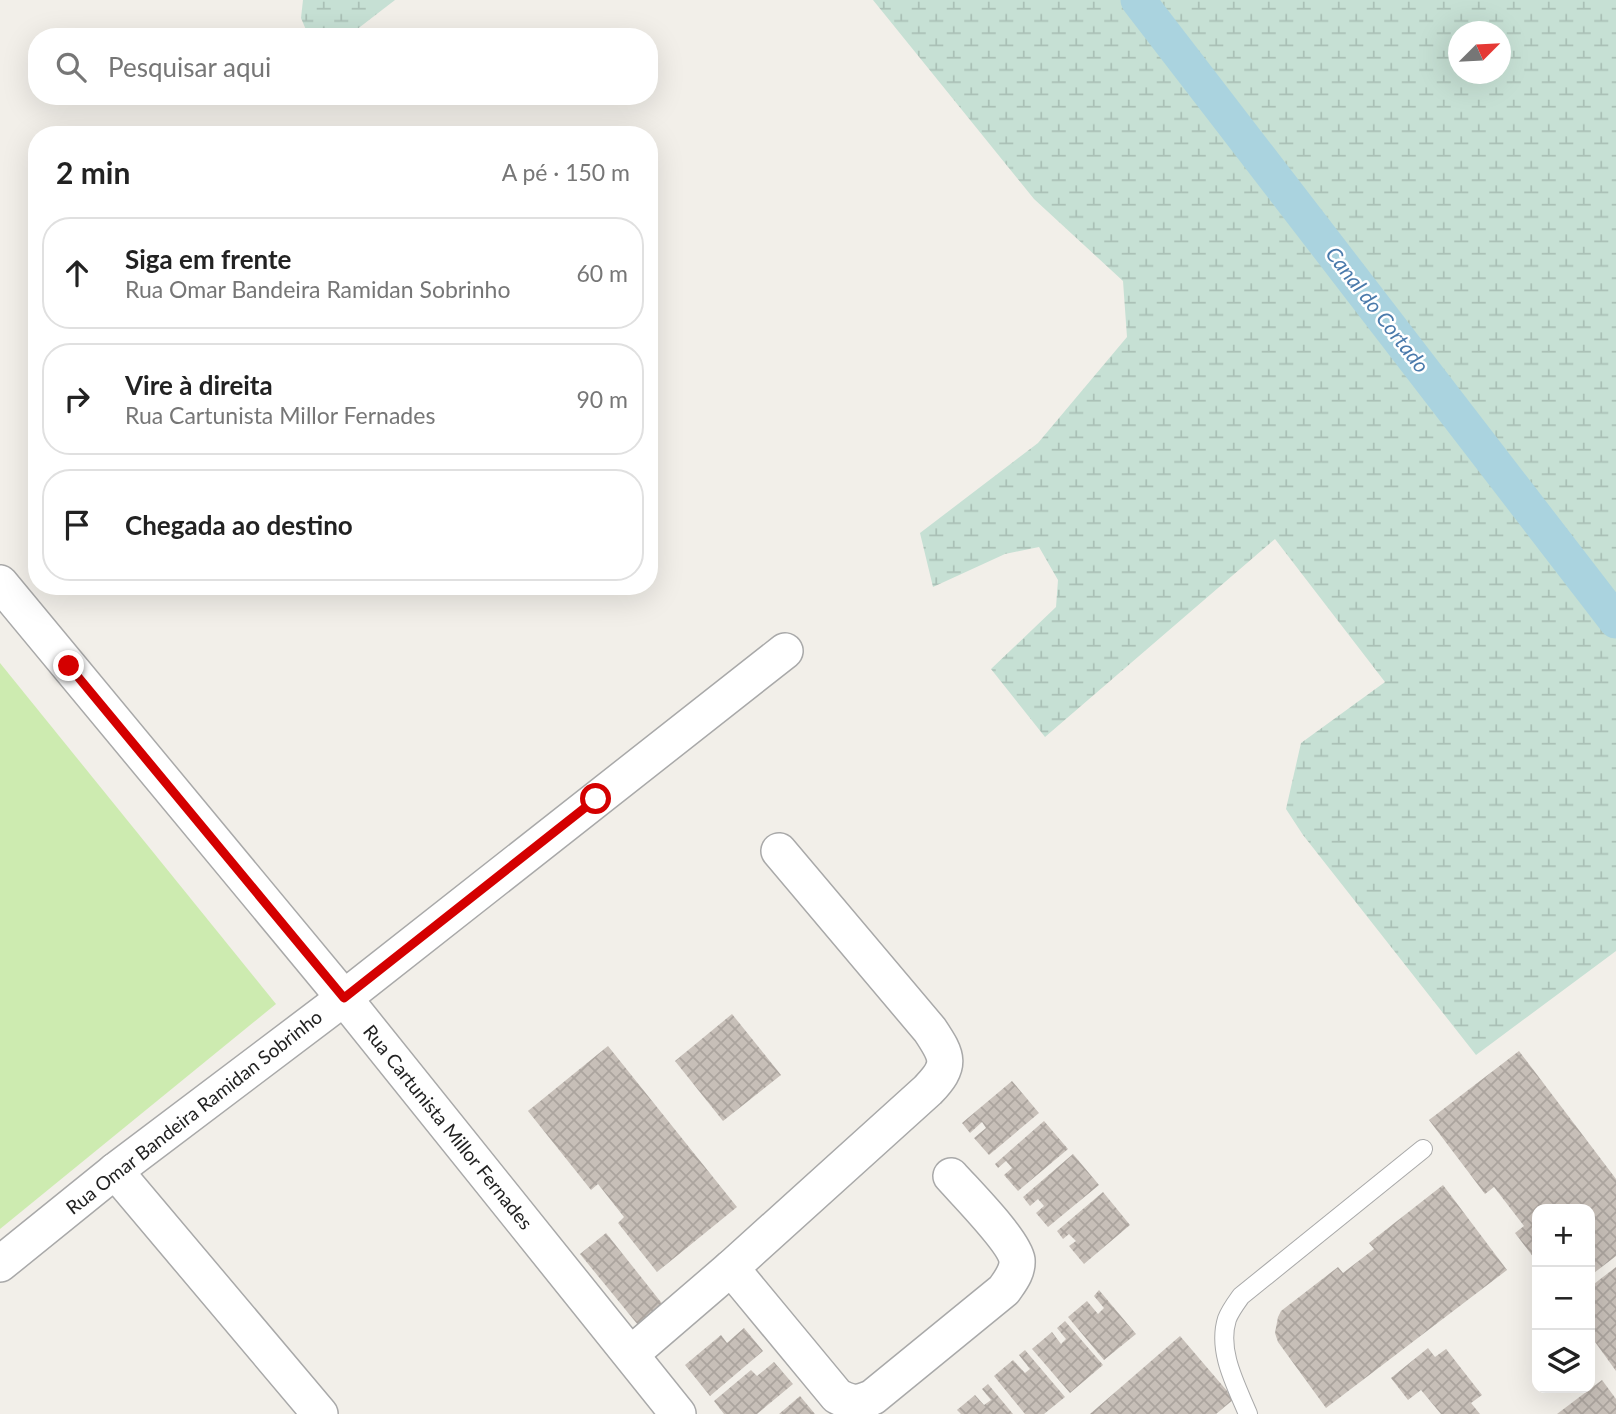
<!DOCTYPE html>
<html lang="pt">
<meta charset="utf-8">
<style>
body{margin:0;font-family:Lato,sans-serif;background:#f2f2f2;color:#222}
.controls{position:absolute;right:21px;bottom:21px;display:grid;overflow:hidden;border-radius:14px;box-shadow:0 7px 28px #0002}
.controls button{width:63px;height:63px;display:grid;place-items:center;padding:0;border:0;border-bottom:2px solid #e0e0e0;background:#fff;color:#222;font:35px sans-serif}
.compass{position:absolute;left:1448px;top:21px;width:63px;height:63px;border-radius:50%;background:#fff;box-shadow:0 7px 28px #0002;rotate:66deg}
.stop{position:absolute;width:21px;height:21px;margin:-16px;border:5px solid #d40000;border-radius:50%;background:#fff}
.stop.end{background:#d40000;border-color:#fff;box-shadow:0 2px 7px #0008}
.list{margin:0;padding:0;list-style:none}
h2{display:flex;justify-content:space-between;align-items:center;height:91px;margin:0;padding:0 28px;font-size:30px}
h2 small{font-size:23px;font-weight:400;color:#767676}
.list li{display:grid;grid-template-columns:46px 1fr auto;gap:21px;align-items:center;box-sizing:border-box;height:112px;margin:0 14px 14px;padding:0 14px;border:2px solid #e0e0e0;border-radius:28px}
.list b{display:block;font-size:26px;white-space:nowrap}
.list p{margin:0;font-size:23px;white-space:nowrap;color:#767676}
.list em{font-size:23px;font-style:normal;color:#767676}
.icon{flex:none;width:38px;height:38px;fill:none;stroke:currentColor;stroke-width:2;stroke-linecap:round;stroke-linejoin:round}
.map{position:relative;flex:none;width:1616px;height:1414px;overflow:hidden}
.search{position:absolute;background:#fff;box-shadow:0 7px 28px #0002;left:28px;top:28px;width:630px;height:77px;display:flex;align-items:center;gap:18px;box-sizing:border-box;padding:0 24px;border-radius:28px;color:#767676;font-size:26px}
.panel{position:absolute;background:#fff;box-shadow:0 7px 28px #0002;left:28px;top:126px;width:630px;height:469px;border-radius:28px}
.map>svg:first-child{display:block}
</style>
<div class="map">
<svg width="1616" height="1414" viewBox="0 0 1616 1414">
<defs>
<pattern id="wetland-marsh" width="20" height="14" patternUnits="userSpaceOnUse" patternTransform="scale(1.75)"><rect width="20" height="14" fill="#c6e0d4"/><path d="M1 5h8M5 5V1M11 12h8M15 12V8" fill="none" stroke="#aac0b6"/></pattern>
<pattern id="building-cross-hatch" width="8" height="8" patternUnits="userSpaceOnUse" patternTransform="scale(1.75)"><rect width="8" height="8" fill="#c7bfb8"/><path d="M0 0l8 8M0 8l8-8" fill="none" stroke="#aba49e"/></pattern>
</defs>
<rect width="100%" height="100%" fill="#f2efe9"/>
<polygon fill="#cdebb0" points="0,663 276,1004 0,1229"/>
<g fill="url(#wetland-marsh)" fill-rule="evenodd">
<polygon points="303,0 395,0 347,37 309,37 301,18"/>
<path d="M873 0H1616V951L1476 1055 1303 835 1286 809 1301 743 1385 682 1275 539 1045 737 991 669 1056 607 1058 580 1039 547 1005 554 933 587 920 533 1038 443 1127 337 1123 281 1034 199ZM1458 32H1500V74H1458Z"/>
</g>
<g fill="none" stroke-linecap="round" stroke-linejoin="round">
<polyline stroke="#aad3df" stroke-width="35" points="1138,0 1616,621"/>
</g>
<g fill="url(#building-cross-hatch)">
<polygon points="732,1014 781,1075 723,1121 675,1061"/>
<polygon points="608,1046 737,1207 657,1272 618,1223 624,1217 598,1184 591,1190 528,1111"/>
<polygon points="1519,1051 1616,1179 1616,1256 1590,1276 1590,1209 1537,1209 1537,1262 1515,1233 1524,1226 1494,1187 1485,1194 1429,1120"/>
<polygon points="1012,1081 1039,1113 989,1155 974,1138 986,1128 982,1122 970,1133 962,1123"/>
<polygon points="1044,1121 1068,1149 1018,1191 1004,1175 1012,1168 1006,1161 998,1168 995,1164"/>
<polygon points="1073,1154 1099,1185 1048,1227 1036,1213 1044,1206 1038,1199 1030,1206 1023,1197"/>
<polygon points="1443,1185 1507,1270 1326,1408 1278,1342 1275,1333 1278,1317 1281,1311 1338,1267 1343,1273 1374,1249 1369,1243"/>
<polygon points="1103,1192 1130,1225 1084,1264 1069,1246 1076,1241 1069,1234 1063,1239 1057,1231"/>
<polygon points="606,1233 668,1311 643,1331 580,1254"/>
<polygon points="1616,1267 1616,1371 1590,1335 1590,1287"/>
<polygon points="1099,1290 1136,1334 1104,1360 1068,1317 1087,1301 1098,1314 1104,1308 1094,1296"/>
<polygon points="1065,1321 1103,1365 1070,1393 1032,1349 1052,1332 1061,1344 1066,1339 1057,1328"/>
<polygon points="744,1328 763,1351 710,1396 685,1365 721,1335 727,1343"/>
<polygon points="1180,1336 1234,1399 1216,1414 1090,1414"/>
<polygon points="1428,1348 1435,1357 1446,1349 1482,1395 1471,1403 1480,1414 1441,1414 1421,1390 1408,1400 1391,1378"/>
<polygon points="1025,1350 1065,1397 1044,1414 1025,1414 994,1376 1013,1360 1025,1373 1030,1369 1019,1355"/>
<polygon points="774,1362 793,1384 757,1414 724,1414 714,1401 751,1370 757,1376"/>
<polygon points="1602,1380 1616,1399 1616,1414 1557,1414"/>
<polygon points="988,1384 1013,1414 961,1414 957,1410 975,1395 984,1405 991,1400 982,1389"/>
<polygon points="800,1396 815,1414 779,1414"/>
</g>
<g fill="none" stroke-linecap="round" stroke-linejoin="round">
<defs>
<path id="service" d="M1248 1414C1236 1385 1217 1351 1227 1319 1230 1311 1236 1303 1241 1296L1423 1149"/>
<g id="minor">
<polyline points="0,583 344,998 678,1414"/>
<polyline points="115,1171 320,1414"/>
<polyline points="0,1264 115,1171 344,998 785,651"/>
<path d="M731 1268 837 1396C852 1404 858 1404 873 1397L1004 1290C1010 1281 1018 1272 1017 1260 1014 1241 966 1193 951 1176"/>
<path d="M631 1354 731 1268 928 1090C952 1065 948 1057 930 1030L779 851"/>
</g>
</defs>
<use href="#service" stroke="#a9a9a9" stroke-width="20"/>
<use href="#minor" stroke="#a9a9a9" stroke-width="38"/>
<use href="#service" stroke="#fff" stroke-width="18"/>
<use href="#minor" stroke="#fff" stroke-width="35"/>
</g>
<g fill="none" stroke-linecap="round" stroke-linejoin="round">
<polyline stroke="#d40000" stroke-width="9" points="69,666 344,998 596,799"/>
</g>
<g text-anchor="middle" stroke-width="5" stroke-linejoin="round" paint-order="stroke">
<g font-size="19" fill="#222" stroke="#fff">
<text transform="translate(194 1112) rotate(-38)" y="7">Rua Omar Bandeira Ramidan Sobrinho</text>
<text transform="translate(448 1127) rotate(51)" y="7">Rua Cartunista Millor Fernades</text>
</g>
<g font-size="21" font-style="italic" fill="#4a7aab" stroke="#fff">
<text transform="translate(1377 310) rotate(52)" y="7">Canal do Cortado</text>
</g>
</g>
</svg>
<div class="controls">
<button>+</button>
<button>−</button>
<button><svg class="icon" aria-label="layers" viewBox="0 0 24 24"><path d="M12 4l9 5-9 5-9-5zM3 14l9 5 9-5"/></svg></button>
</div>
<svg class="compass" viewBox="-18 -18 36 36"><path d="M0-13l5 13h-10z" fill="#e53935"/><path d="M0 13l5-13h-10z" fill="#767676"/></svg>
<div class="stop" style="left:596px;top:799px"></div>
<div class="stop end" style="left:69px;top:666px"></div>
<div class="search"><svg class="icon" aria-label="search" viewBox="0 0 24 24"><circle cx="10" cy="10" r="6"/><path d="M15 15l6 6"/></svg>Pesquisar aqui</div>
<section class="panel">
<h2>2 min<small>A pé · 150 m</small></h2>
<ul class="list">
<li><svg class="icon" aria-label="ahead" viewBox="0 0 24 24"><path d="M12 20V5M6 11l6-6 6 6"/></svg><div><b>Siga em frente</b><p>Rua Omar Bandeira Ramidan Sobrinho</p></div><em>60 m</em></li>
<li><svg class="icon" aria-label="right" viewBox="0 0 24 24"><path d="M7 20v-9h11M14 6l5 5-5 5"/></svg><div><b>Vire à direita</b><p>Rua Cartunista Millor Fernades</p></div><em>90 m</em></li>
<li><svg class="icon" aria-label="arrive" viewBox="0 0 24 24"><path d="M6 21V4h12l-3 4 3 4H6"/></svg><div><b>Chegada ao destino</b></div></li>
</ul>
</section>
</div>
